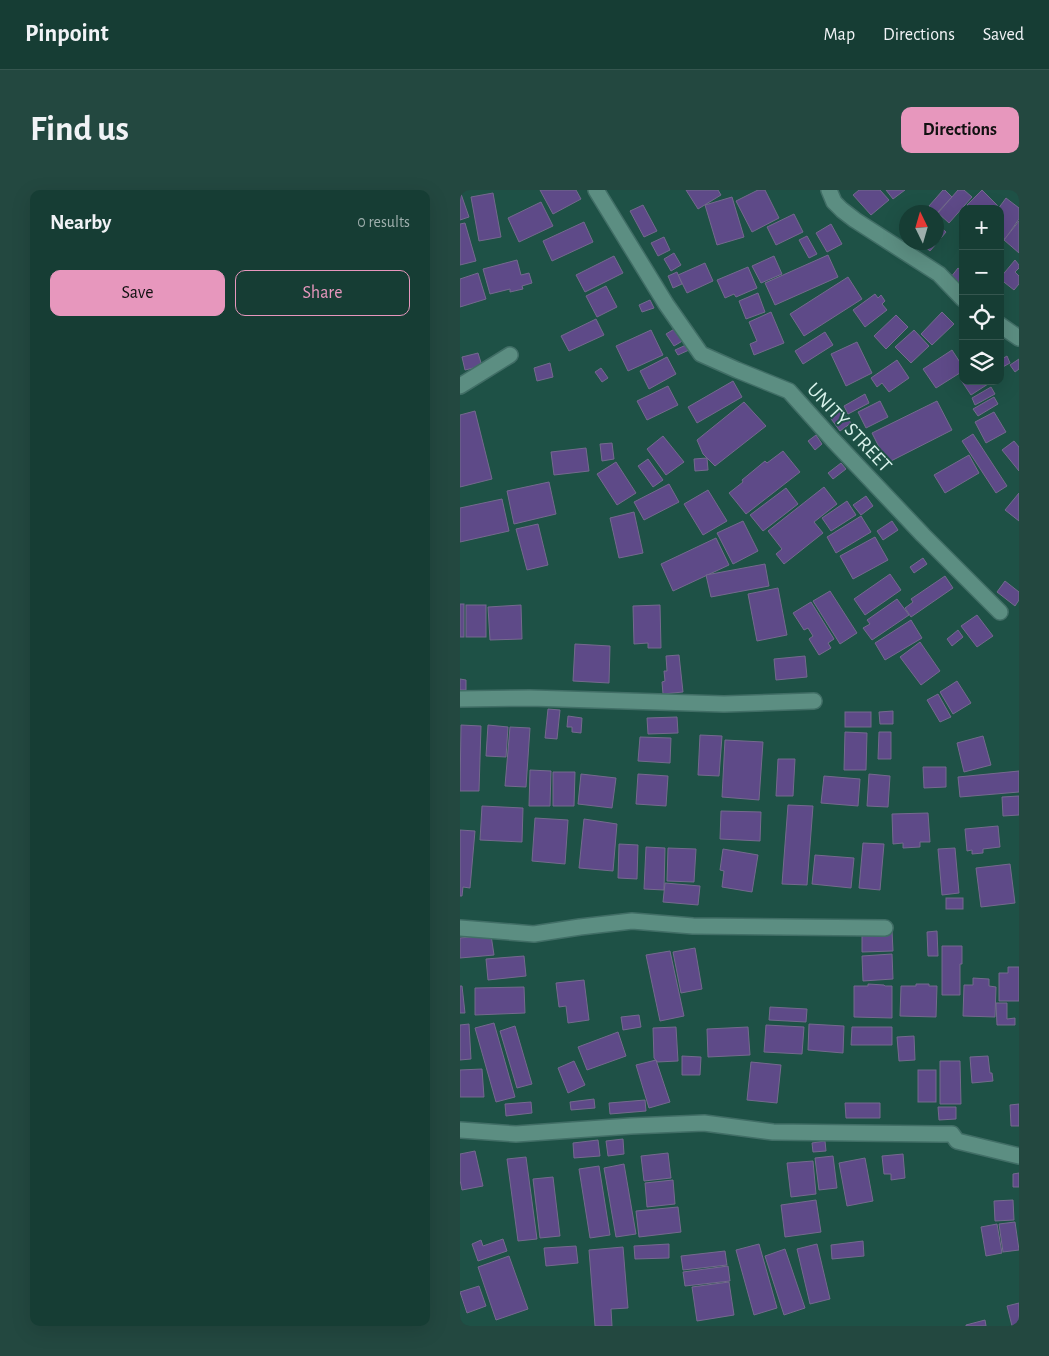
<!DOCTYPE html>
<meta charset="utf-8">
<style>
body{margin:0;font-family:"Alegreya Sans",sans-serif;background:#234840;color:#f1f3f6}
.controls{position:absolute;right:15px;top:15px;display:grid;overflow:hidden;border-radius:10px;box-shadow:0 5px 20px #0002}
.controls button{width:45px;height:45px;display:grid;place-items:center;padding:0;border:0;border-bottom:1px solid #35564f;background:#163d34;color:#f1f3f6;font:25px sans-serif}
.compass{position:absolute;left:439px;top:15px;width:45px;height:45px;border-radius:50%;background:#163d34;box-shadow:0 5px 20px #0002;rotate:355deg}
.list{margin:0;padding:0;list-style:none}
h2{display:flex;justify-content:space-between;align-items:center;height:65px;margin:0;padding:0 20px;font-size:21px}
h2 small{font-size:16px;font-weight:400;color:#9eaeac}
.actions{display:flex;gap:10px;padding:15px 20px}
.actions a{flex:1;padding:11px 0;border:1px solid #e797bd;border-radius:10px;text-align:center;font-size:18px;color:#e797bd}
.actions .main{background:#e797bd;color:#111}
.icon{flex:none;width:28px;height:28px;fill:none;stroke:currentColor;stroke-width:2;stroke-linecap:round;stroke-linejoin:round}
.map{position:relative;flex:none;width:559px;height:1136px;overflow:hidden;border-radius:10px}
header{display:flex;align-items:center;gap:30px;box-sizing:border-box;height:70px;padding:0 25px;background:#163d34;border-bottom:1px solid #35564f}
header strong{font-size:24px}
nav{display:flex;gap:28px;margin-inline-start:auto;font-size:18px}
.intro{display:flex;align-items:center;justify-content:space-between;box-sizing:border-box;height:120px;padding:0 30px}
h1{margin:0;font-size:35px}
.button{padding:12px 22px;border-radius:10px;background:#e797bd;color:#111;font-size:18px;font-weight:700}
main{display:flex;gap:30px;padding:0 30px}
aside{flex:1;background:#163d34;border-radius:10px;box-shadow:0 5px 20px #0002}
.map>svg:first-child{display:block}
</style>
<header>
<strong>Pinpoint</strong>
<nav><a>Map</a><a>Directions</a><a>Saved</a></nav>
</header>
<div class="intro"><h1>Find us</h1><a class="button">Directions</a></div>
<main>
<aside>
<h2>Nearby<small>0 results</small></h2>
<ul class="list">
</ul>
<div class="actions"><a class="main">Save</a><a>Share</a></div>
</aside>
<div class="map">
<svg width="559" height="1136" viewBox="0 0 559 1136">
<rect width="100%" height="100%" fill="#1e5146"/>
<g fill="#5e4a88" stroke="#746a8e">
<polygon points="80,0 116,0 121,9 93,24"/>
<polygon points="226,0 258,0 261,5 238,19"/>
<polygon points="298,0 305,0 319,28 292,42 276,11"/>
<polygon points="399,0 420,0 429,10 411,25 393,5"/>
<polygon points="426,0 445,0 433,9"/>
<polygon points="483,0 485,0 492,7 477,23 469,16"/>
<polygon points="498,0 504,0 512,7 489,33 478,23"/>
<polygon points="522,0 538,16 536,19 511,19 507,15"/>
<polygon points="0,1 9,27 0,30"/>
<polygon points="33,3 41,47 19,51 11,7"/>
<polygon points="272,7 284,47 257,55 245,15"/>
<polygon points="546,8 559,18 559,29 545,49 540,46 540,19 538,19"/>
<polygon points="81,12 93,36 59,52 48,28"/>
<polygon points="183,15 197,41 184,47 170,21"/>
<polygon points="334,24 343,42 316,55 307,37"/>
<polygon points="559,31 559,63 544,50"/>
<polygon points="124,32 133,52 92,71 83,51"/>
<polygon points="5,33 16,71 0,75 0,34"/>
<polygon points="371,34 382,54 367,62 356,43"/>
<polygon points="477,34 486,42 470,61 459,52 477,52"/>
<polygon points="347,46 357,64 349,68 339,50"/>
<polygon points="204,47 210,60 198,66 191,53"/>
<polygon points="214,63 221,75 211,81 204,69"/>
<polygon points="368,65 378,87 315,115 305,93"/>
<polygon points="154,66 163,83 125,102 116,85"/>
<polygon points="314,66 322,84 301,93 292,76"/>
<polygon points="57,70 61,85 69,83 72,93 62,96 63,99 50,102 50,99 30,104 23,79"/>
<polygon points="555,70 559,75 559,78 555,82 559,86 559,94 554,100 540,89 540,88"/>
<polygon points="245,73 253,91 227,103 218,85"/>
<polygon points="288,77 297,98 276,107 274,104 265,108 257,90"/>
<polygon points="498,78 503,82 503,96 491,87"/>
<polygon points="217,82 222,94 213,98 208,86"/>
<polygon points="18,83 26,109 0,117 0,89"/>
<polygon points="388,87 402,109 344,146 330,124"/>
<polygon points="146,96 157,117 137,127 126,106"/>
<polygon points="298,103 305,122 286,129 279,111"/>
<polygon points="415,104 418,108 421,105 425,111 422,114 427,120 405,137 393,120"/>
<polygon points="190,110 194,118 182,122 179,115"/>
<polygon points="311,122 324,153 294,165 290,154 297,151 289,132"/>
<polygon points="482,122 494,134 472,155 461,144"/>
<polygon points="436,125 448,137 426,159 414,146"/>
<polygon points="136,129 144,145 109,161 101,146"/>
<polygon points="216,138 224,150 214,156 206,144"/>
<polygon points="191,140 203,165 168,181 156,156"/>
<polygon points="454,140 469,156 451,173 435,157"/>
<polygon points="365,142 373,155 343,174 335,161"/>
<polygon points="397,152 412,183 386,196 371,164"/>
<polygon points="226,155 229,160 218,165 215,160"/>
<polygon points="492,160 503,177 503,181 476,198 463,179"/>
<polygon points="18,163 22,176 5,180 2,167"/>
<polygon points="547,166 550,173 541,178 540,170"/>
<polygon points="207,167 216,184 189,199 180,181"/>
<polygon points="559,169 559,179 555,182 550,175"/>
<polygon points="437,170 449,188 429,202 422,193 417,197 411,188"/>
<polygon points="90,173 93,187 77,191 74,178"/>
<polygon points="141,178 148,188 142,192 135,182"/>
<polygon points="503,188 503,191 526,191 528,194 511,205 501,190"/>
<polygon points="273,191 282,207 237,233 228,217"/>
<polygon points="208,196 218,215 187,230 177,211"/>
<polygon points="531,197 535,204 515,215 512,208"/>
<polygon points="405,204 409,213 388,224 384,216"/>
<polygon points="534,207 538,214 518,226 513,219"/>
<polygon points="420,211 428,227 406,238 398,222"/>
<polygon points="477,211 492,240 427,273 412,243"/>
<polygon points="284,212 306,236 255,276 243,264 237,250"/>
<polygon points="380,218 391,233 380,241 369,226"/>
<polygon points="15,221 32,289 0,297 0,225"/>
<polygon points="534,222 546,242 526,253 515,232"/>
<polygon points="513,244 547,296 536,303 502,251"/>
<polygon points="356,245 362,254 355,260 348,251"/>
<polygon points="203,246 224,272 206,285 187,259"/>
<polygon points="554,251 559,257 559,281 542,260"/>
<polygon points="152,253 154,269 142,271 140,254"/>
<polygon points="126,258 129,281 94,285 91,262"/>
<polygon points="323,261 340,282 286,324 269,303 283,292 282,290 305,271 307,273"/>
<polygon points="509,265 519,283 485,303 474,285"/>
<polygon points="247,268 248,280 235,281 234,269"/>
<polygon points="188,269 203,290 193,297 178,276"/>
<polygon points="156,272 176,303 157,315 137,284"/>
<polygon points="381,273 386,279 373,289 368,283"/>
<polygon points="89,292 96,324 54,334 47,301"/>
<polygon points="209,294 219,312 184,330 174,312"/>
<polygon points="364,297 377,314 354,332 363,343 324,374 316,364 322,359 308,341"/>
<polygon points="326,298 338,314 303,341 290,325"/>
<polygon points="248,300 267,331 243,345 224,314"/>
<polygon points="559,303 559,331 545,320"/>
<polygon points="406,306 413,316 401,325 393,315"/>
<polygon points="42,309 49,341 0,352 0,318"/>
<polygon points="387,311 396,325 371,341 362,328"/>
<polygon points="174,322 183,363 159,368 150,328"/>
<polygon points="401,326 411,342 376,363 367,347"/>
<polygon points="283,331 298,361 273,374 257,343"/>
<polygon points="432,331 438,340 423,350 417,341"/>
<polygon points="78,334 88,375 67,380 56,339"/>
<polygon points="415,347 428,370 393,389 380,366"/>
<polygon points="256,348 269,375 213,401 201,374"/>
<polygon points="463,368 467,374 454,383 450,377"/>
<polygon points="305,374 309,396 251,407 246,385"/>
<polygon points="430,384 441,400 405,425 394,409"/>
<polygon points="485,386 493,398 451,427 445,418 453,412 451,409"/>
<polygon points="545,391 559,402 559,410 555,416 537,402"/>
<polygon points="318,398 327,445 297,451 288,404"/>
<polygon points="370,401 397,443 380,454 353,411"/>
<polygon points="437,409 449,425 412,450 403,438 410,434 407,430"/>
<polygon points="351,412 374,449 368,453 371,458 359,465 349,449 353,446 348,438 344,440 333,423"/>
<rect x="0" y="414" width="4" height="33"/>
<rect x="6" y="415" width="20" height="32"/>
<polygon points="61,415 62,449 30,450 28,417"/>
<polygon points="200,415 201,458 188,458 188,453 174,454 173,416"/>
<polygon points="517,425 533,446 517,457 501,436"/>
<polygon points="451,430 462,448 425,470 415,453"/>
<polygon points="498,440 503,447 492,456 487,449"/>
<polygon points="460,452 480,481 461,495 440,467"/>
<polygon points="115,454 150,456 149,493 113,491"/>
<polygon points="219,465 223,502 203,504 202,492 205,491 204,481 207,481 206,466"/>
<polygon points="345,466 347,487 316,490 314,469"/>
<polygon points="0,489 6,490 6,500 0,500"/>
<polygon points="497,491 511,513 493,524 480,502"/>
<polygon points="478,504 491,527 480,532 467,510"/>
<polygon points="88,519 100,520 97,549 85,548"/>
<polygon points="433,521 433,534 420,534 419,522"/>
<rect x="385" y="522" width="26" height="15"/>
<polygon points="108,526 122,528 121,543 112,542 112,537 107,537"/>
<polygon points="217,527 218,543 188,544 187,528"/>
<polygon points="1,535 21,536 19,601 0,601"/>
<polygon points="28,535 48,537 46,567 26,566"/>
<polygon points="50,537 70,538 66,597 45,596"/>
<polygon points="385,542 407,543 406,580 384,580"/>
<polygon points="419,542 431,542 431,569 418,569"/>
<polygon points="240,545 262,546 259,586 238,585"/>
<polygon points="523,546 531,575 504,582 497,553"/>
<polygon points="180,547 211,548 210,573 178,571"/>
<polygon points="265,550 303,552 299,610 262,607"/>
<polygon points="318,569 335,569 333,606 316,606"/>
<polygon points="463,577 486,577 486,597 464,598"/>
<polygon points="70,580 91,581 90,616 69,616"/>
<polygon points="559,581 559,602 500,607 498,587"/>
<polygon points="93,582 115,582 114,616 93,616"/>
<polygon points="121,584 156,588 152,618 118,614"/>
<polygon points="178,584 208,586 206,616 176,614"/>
<polygon points="409,584 430,586 428,617 407,616"/>
<polygon points="364,586 400,589 398,616 361,613"/>
<polygon points="559,606 559,625 543,626 542,607"/>
<polygon points="328,615 353,616 347,695 322,694"/>
<polygon points="22,616 63,618 62,652 20,650"/>
<polygon points="261,621 301,622 300,651 260,649"/>
<polygon points="468,623 470,652 460,652 460,657 443,658 443,653 433,654 432,624"/>
<polygon points="75,628 108,630 105,674 72,671"/>
<polygon points="124,629 157,634 153,681 119,678"/>
<polygon points="538,636 540,657 523,659 523,663 512,664 512,660 507,661 505,639"/>
<polygon points="0,640 15,641 10,698 3,697 2,706 0,706"/>
<polygon points="403,653 424,654 420,700 399,698"/>
<polygon points="159,654 178,655 177,689 158,688"/>
<polygon points="186,657 205,658 204,700 184,699"/>
<polygon points="208,658 236,659 234,692 207,691"/>
<polygon points="495,658 499,703 482,705 478,659"/>
<polygon points="263,659 298,665 292,702 262,697 264,681 260,680"/>
<polygon points="355,665 394,668 391,698 352,694"/>
<polygon points="550,674 555,713 521,717 516,678"/>
<polygon points="205,693 240,696 238,715 203,712"/>
<rect x="486" y="708" width="17" height="11"/>
<polygon points="432,741 433,761 402,762 402,742"/>
<polygon points="477,741 478,766 468,766 467,742"/>
<polygon points="31,745 34,765 0,768 0,748"/>
<polygon points="482,756 502,756 502,774 500,774 500,805 482,805"/>
<polygon points="235,758 242,799 221,803 213,762"/>
<polygon points="210,761 224,826 200,831 186,765"/>
<polygon points="432,764 433,789 403,791 402,766"/>
<polygon points="64,766 66,786 28,790 26,769"/>
<polygon points="548,777 559,777 559,811 539,811 539,783 548,783"/>
<polygon points="513,788 529,789 529,796 536,797 535,827 503,826 504,795 513,795"/>
<polygon points="124,790 129,830 108,833 106,816 99,817 96,793"/>
<polygon points="408,794 424,795 425,796 432,796 432,828 394,827 394,796 408,796"/>
<polygon points="456,794 469,794 469,796 477,796 476,827 440,826 441,796 456,796"/>
<polygon points="0,796 2,796 5,823 0,823"/>
<polygon points="64,797 65,823 15,825 15,798"/>
<polygon points="536,813 547,813 547,829 555,828 555,835 537,835"/>
<polygon points="310,817 347,819 346,832 309,830"/>
<polygon points="179,825 181,837 163,840 161,827"/>
<polygon points="34,833 55,907 36,912 15,838"/>
<polygon points="9,834 11,869 0,870 0,835"/>
<polygon points="349,834 384,836 383,863 348,860"/>
<polygon points="306,835 344,837 342,864 304,862"/>
<polygon points="55,836 72,894 57,898 40,841"/>
<polygon points="216,837 218,871 197,872 194,868 193,838"/>
<polygon points="288,837 290,865 248,867 247,839"/>
<polygon points="392,837 432,837 432,855 391,855"/>
<polygon points="158,842 166,866 127,880 118,857"/>
<polygon points="454,846 455,870 439,871 437,847"/>
<polygon points="222,866 241,867 240,885 222,885"/>
<polygon points="528,866 530,883 532,883 533,891 512,893 510,867"/>
<polygon points="196,870 210,912 189,918 176,875"/>
<polygon points="114,871 125,895 108,903 98,878"/>
<polygon points="480,871 500,871 501,914 480,914"/>
<polygon points="291,872 321,875 317,913 287,910"/>
<polygon points="22,879 24,907 0,907 0,880"/>
<rect x="458" y="880" width="18" height="32"/>
<polygon points="134,909 135,918 111,920 110,912"/>
<polygon points="185,910 186,921 150,924 149,913"/>
<polygon points="71,912 72,923 46,926 45,914"/>
<polygon points="385,913 420,913 420,928 386,928"/>
<polygon points="559,914 559,936 551,936 550,915"/>
<polygon points="478,917 496,917 496,929 479,930"/>
<polygon points="163,949 164,964 148,966 146,951"/>
<polygon points="138,950 140,966 114,968 113,953"/>
<polygon points="365,951 366,961 353,962 352,953"/>
<polygon points="15,961 23,996 2,1000 0,990 0,964"/>
<polygon points="208,963 211,988 184,991 181,966"/>
<polygon points="443,964 445,988 431,990 431,984 424,984 422,966"/>
<polygon points="373,966 377,998 359,1000 355,968"/>
<polygon points="66,967 77,1049 58,1051 47,969"/>
<polygon points="405,968 413,1011 387,1016 379,973"/>
<polygon points="353,971 356,1004 331,1007 327,973"/>
<polygon points="164,974 176,1044 156,1047 144,978"/>
<polygon points="139,976 150,1045 130,1048 119,979"/>
<polygon points="559,983 559,997 553,997 553,984"/>
<polygon points="93,987 100,1046 80,1048 73,989"/>
<polygon points="213,990 215,1014 187,1017 185,993"/>
<polygon points="356,1010 361,1042 325,1047 321,1015"/>
<polygon points="553,1010 554,1030 535,1031 534,1011"/>
<polygon points="218,1017 221,1042 179,1047 176,1021"/>
<polygon points="555,1032 559,1060 543,1062 539,1034"/>
<polygon points="537,1034 542,1063 526,1066 521,1037"/>
<polygon points="43,1049 47,1061 18,1071 12,1054 21,1050 23,1056"/>
<polygon points="403,1051 404,1066 372,1069 371,1055"/>
<polygon points="209,1054 209,1068 175,1069 174,1056"/>
<polygon points="299,1054 317,1118 294,1125 276,1060"/>
<polygon points="357,1054 370,1109 350,1114 337,1059"/>
<polygon points="116,1056 118,1073 86,1076 84,1058"/>
<polygon points="163,1057 168,1118 151,1119 152,1136 135,1136 129,1060"/>
<polygon points="325,1059 345,1118 324,1125 305,1066"/>
<polygon points="265,1061 267,1075 223,1080 221,1066"/>
<polygon points="49,1066 68,1119 36,1130 18,1077"/>
<polygon points="268,1076 270,1091 225,1096 223,1082"/>
<polygon points="269,1092 274,1125 237,1131 232,1097"/>
<polygon points="19,1096 26,1116 7,1123 0,1102"/>
<polygon points="559,1113 559,1136 552,1136 547,1116"/>
<polygon points="525,1130 526,1136 506,1136 506,1135"/>
</g>
<g fill="none" stroke-linecap="round" stroke-linejoin="round">
<defs>
<g id="minor">
<polyline points="136,0 206,114 241,164 277,180 329,201 373,250 463,345 540,422"/>
<polyline points="369,0 374,12 382,20 395,30 479,84 503,109"/>
<polyline points="540,135 559,148"/>
<polyline points="0,196 50,165"/>
<polyline points="0,509 70,508 264,514 354,511"/>
<polyline points="0,738 74,744 120,737 172,731 233,736 425,738"/>
<polyline points="0,940 56,944 171,936 244,933 313,942 479,944 492,944 497,951 559,966"/>
</g>
</defs>
<use href="#minor" stroke="#416e66" stroke-width="18"/>
<use href="#minor" stroke="#5c8e82" stroke-width="15"/>
</g>
<g text-anchor="middle" stroke-width="4" stroke-linejoin="round" paint-order="stroke">
<g font-size="20" fill="#d8f2eb" stroke="#1e5146">
<text transform="translate(390 237) rotate(47)" y="7">UNITY STREET</text>
</g>
</g>
</svg>
<div class="controls">
<button>+</button>
<button>−</button>
<button><svg class="icon" aria-label="locate" viewBox="0 0 24 24"><circle cx="12" cy="12" r="6"/><path d="M12 2v4M12 18v4M2 12h4M18 12h4"/></svg></button>
<button><svg class="icon" aria-label="layers" viewBox="0 0 24 24"><path d="M12 4l9 5-9 5-9-5zM3 14l9 5 9-5"/></svg></button>
</div>
<svg class="compass" viewBox="-18 -18 36 36"><path d="M0-13l5 13h-10z" fill="#e53935"/><path d="M0 13l5-13h-10z" fill="#9eaeac"/></svg>
</div>
</main>
